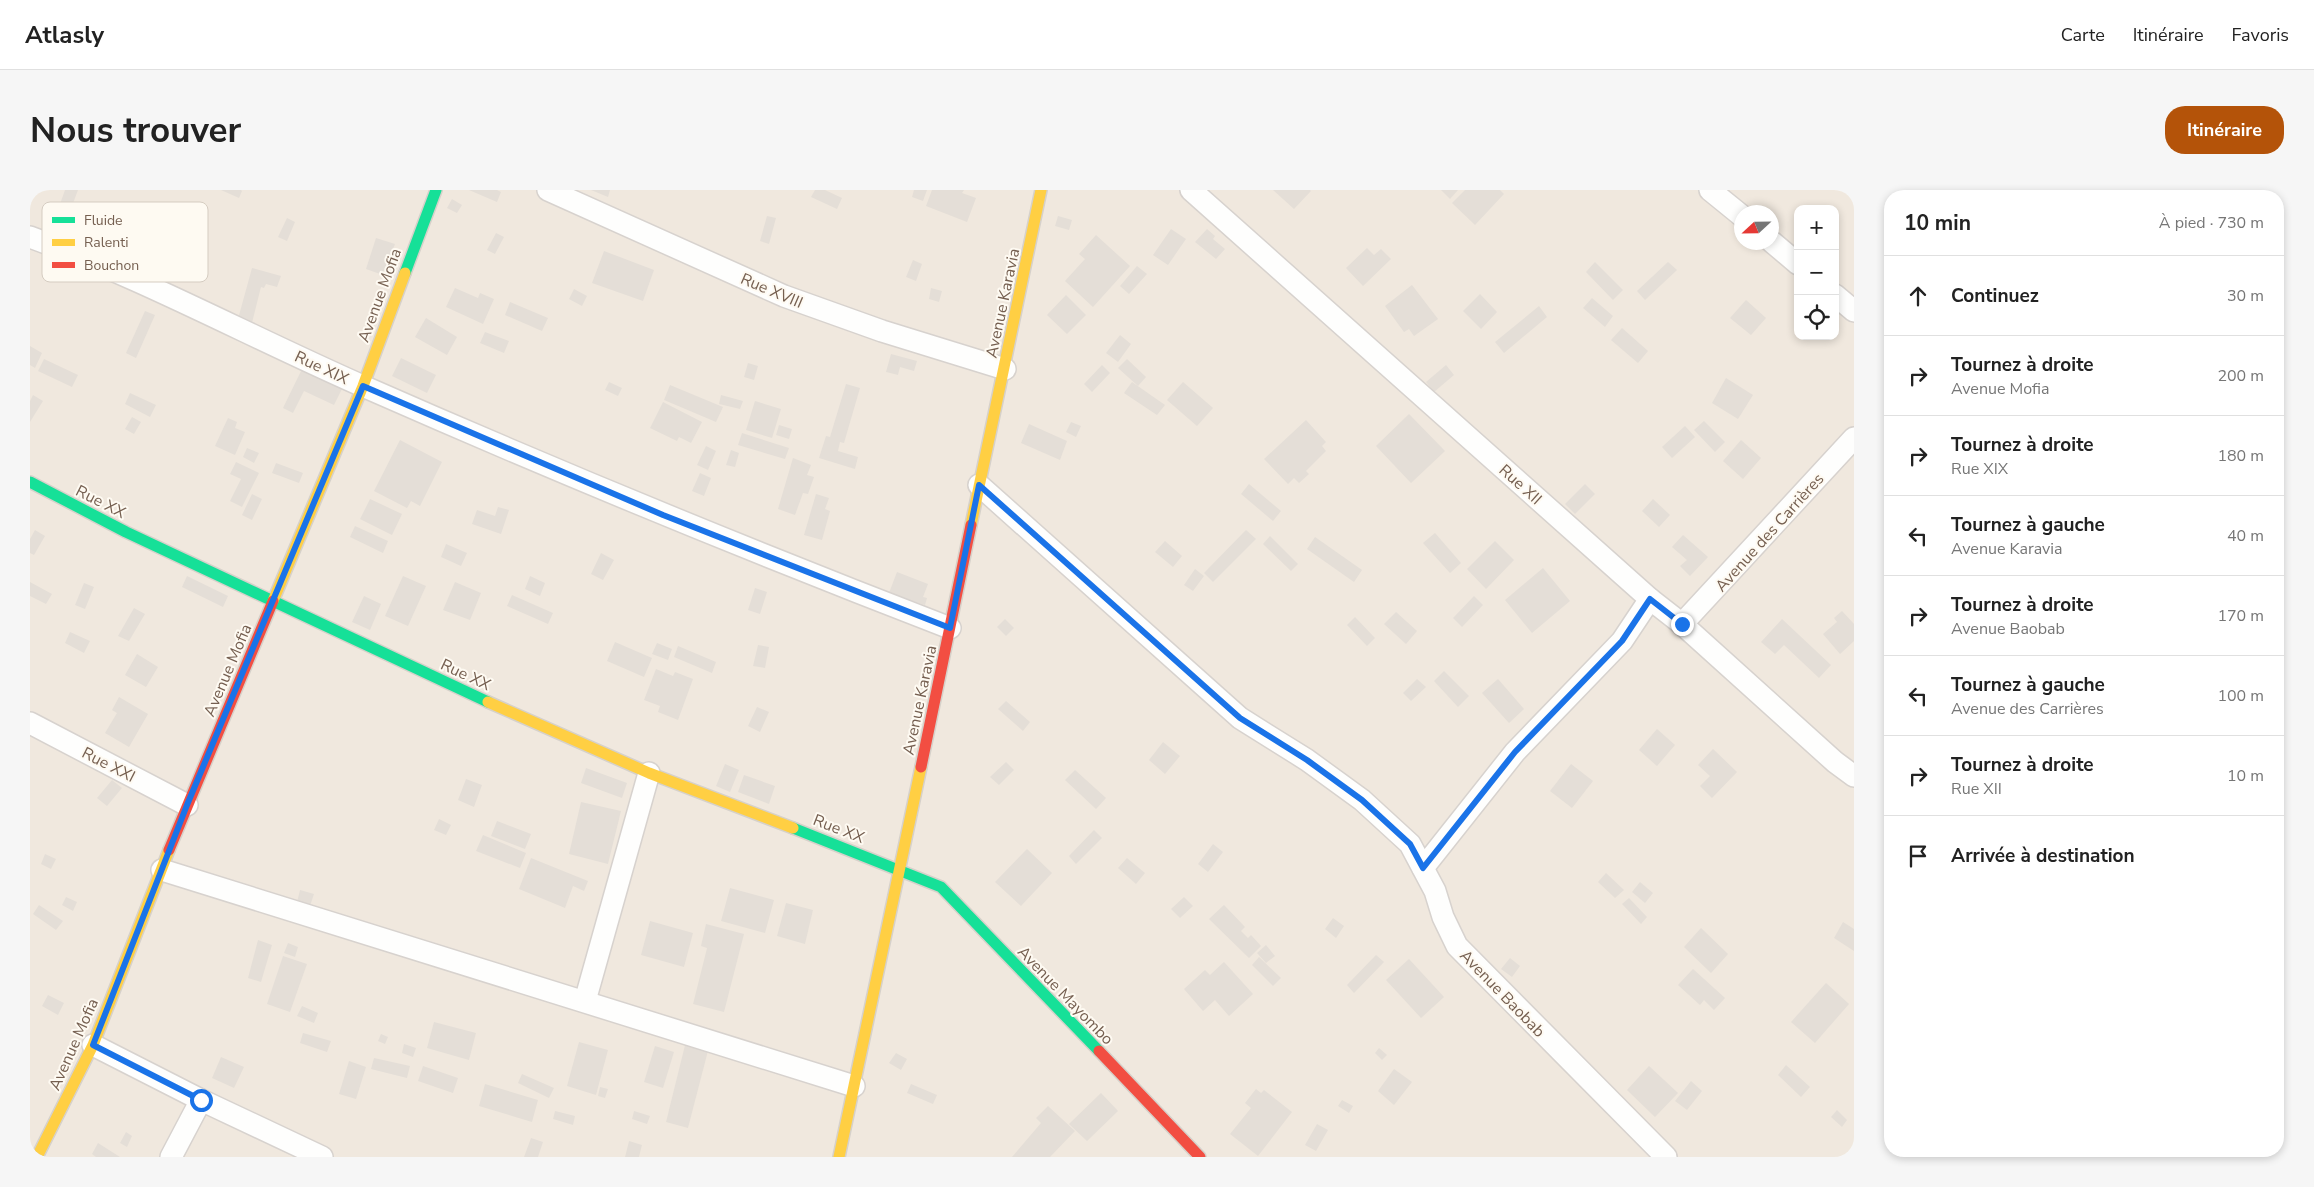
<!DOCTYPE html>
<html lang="fr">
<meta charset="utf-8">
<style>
body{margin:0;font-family:"Nunito Sans",sans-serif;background:#f6f6f6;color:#222}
.controls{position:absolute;right:15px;top:15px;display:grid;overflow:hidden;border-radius:10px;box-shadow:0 2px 8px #0003}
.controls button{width:45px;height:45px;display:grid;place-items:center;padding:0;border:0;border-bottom:1px solid #e0e0e0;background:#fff;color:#222;font:25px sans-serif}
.compass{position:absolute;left:1704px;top:15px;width:45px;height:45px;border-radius:50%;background:#fff;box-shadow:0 2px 8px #0003;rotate:248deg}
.stop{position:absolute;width:15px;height:15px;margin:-11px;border:4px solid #1a73e8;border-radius:50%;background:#fff}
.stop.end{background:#1a73e8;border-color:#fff;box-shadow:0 1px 5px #0008}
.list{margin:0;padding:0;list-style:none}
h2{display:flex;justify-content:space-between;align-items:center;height:65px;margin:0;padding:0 20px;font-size:21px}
h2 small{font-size:16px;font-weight:400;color:#767676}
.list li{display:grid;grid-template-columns:32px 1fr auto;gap:15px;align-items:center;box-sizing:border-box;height:80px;padding:0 20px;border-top:1px solid #e0e0e0}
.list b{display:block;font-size:19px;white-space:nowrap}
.list p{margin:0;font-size:16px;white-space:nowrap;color:#767676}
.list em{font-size:16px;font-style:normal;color:#767676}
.icon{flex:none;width:28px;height:28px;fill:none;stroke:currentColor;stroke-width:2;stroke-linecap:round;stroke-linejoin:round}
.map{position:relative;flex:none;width:1824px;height:967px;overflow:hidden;border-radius:20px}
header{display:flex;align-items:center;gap:30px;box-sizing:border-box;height:70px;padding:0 25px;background:#fff;border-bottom:1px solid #e0e0e0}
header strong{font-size:24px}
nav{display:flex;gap:28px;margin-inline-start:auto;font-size:18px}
.intro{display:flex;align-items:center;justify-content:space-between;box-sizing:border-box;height:120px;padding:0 30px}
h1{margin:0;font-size:35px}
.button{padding:12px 22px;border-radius:20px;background:#b45309;color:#fff;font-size:18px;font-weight:700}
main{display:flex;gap:30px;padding:0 30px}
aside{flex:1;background:#fff;border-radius:20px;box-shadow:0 2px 8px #0003}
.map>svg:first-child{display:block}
</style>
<header>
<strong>Atlasly</strong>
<nav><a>Carte</a><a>Itinéraire</a><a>Favoris</a></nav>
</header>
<div class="intro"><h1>Nous trouver</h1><a class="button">Itinéraire</a></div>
<main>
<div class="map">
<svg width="1824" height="967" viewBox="0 0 1824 967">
<rect width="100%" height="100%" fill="#f8f5f0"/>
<path fill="#f0e8de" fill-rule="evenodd" d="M0 0H1824V967H0ZM1768 19H1805V146H1768ZM1712 22H1742V52H1712Z"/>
<g fill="#e4ded7">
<polygon points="35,0 48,0 32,43 21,39"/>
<polygon points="191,0 211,0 212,1 209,8"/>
<polygon points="439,0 467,0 471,2 467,12"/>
<polygon points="561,0 580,0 578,7"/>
<polygon points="785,0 795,0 812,8 807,19 781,7"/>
<polygon points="884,0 897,0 893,11 882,7"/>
<polygon points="902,0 934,0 932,3 946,8 937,32 896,16"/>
<polygon points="1243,0 1280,0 1281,1 1264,19"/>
<polygon points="1411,0 1428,0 1420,9"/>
<polygon points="1435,0 1470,0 1474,4 1445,35 1422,13"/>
<polygon points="422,9 432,15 427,23 417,18"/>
<polygon points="737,26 746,28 739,54 730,51"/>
<polygon points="1028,26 1042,30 1039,40 1025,36"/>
<polygon points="257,28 265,32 257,51 248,47"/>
<polygon points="1141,39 1156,49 1138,75 1123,65"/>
<polygon points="1177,39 1185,46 1183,49 1195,59 1186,69 1165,52"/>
<polygon points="466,43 474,47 465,64 457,60"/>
<polygon points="1066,45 1100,76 1063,117 1035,91 1055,69 1049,64"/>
<polygon points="346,48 365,54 353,85 336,79"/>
<polygon points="1337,58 1344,65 1351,59 1361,69 1333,96 1316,78"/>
<polygon points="574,61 624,80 613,111 562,93"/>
<polygon points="883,70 892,74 886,91 876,87"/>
<polygon points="1565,72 1593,100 1583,110 1556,82"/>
<polygon points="1638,72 1647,80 1615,110 1607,101"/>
<polygon points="1107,76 1117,84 1099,104 1090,96"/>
<polygon points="222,78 251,86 247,97 236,94 234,98 231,97 222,133 208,129"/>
<polygon points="1382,95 1408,129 1384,146 1379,139 1374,142 1355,116"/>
<polygon points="425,98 448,108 450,103 464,109 453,134 416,117"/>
<polygon points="901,98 912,101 909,112 899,109"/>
<polygon points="544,99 557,106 552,116 539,109"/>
<polygon points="1450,104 1467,122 1451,139 1433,121"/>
<polygon points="1036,105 1056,125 1037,144 1017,125"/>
<polygon points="1562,108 1583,126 1575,137 1553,118"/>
<polygon points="1716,110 1736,128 1721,145 1700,128"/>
<polygon points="480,112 518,128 512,141 475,125"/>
<polygon points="1509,116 1517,127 1474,163 1465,152"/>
<polygon points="115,121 125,125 106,168 96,163"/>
<polygon points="396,128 427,147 417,165 385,147"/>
<polygon points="1592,138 1618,161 1608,173 1581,150"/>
<polygon points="455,142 479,151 474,163 450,153"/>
<polygon points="1090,145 1101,154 1088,172 1076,163"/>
<polygon points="0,156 12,163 5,178 0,175"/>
<polygon points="861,164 887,171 884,181 870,177 868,185 856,182"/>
<polygon points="371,168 406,185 397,203 362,186"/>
<polygon points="14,169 48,185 42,197 8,181"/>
<polygon points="1097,169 1116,187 1108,196 1088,178"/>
<polygon points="718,173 728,176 724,190 714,187"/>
<polygon points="1072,175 1080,183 1062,202 1054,194"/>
<polygon points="1416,175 1424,185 1404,202 1396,192"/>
<polygon points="273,177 313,197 304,215 274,201 263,223 253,218"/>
<polygon points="1696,188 1723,205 1708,229 1682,213"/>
<polygon points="579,192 592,198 588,206 575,200"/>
<polygon points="1102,192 1135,215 1127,225 1094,203"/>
<polygon points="1153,192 1183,218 1167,236 1137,210"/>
<polygon points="816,194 830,198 814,253 810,252 808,261 828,267 825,279 789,268 796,246 800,247"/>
<polygon points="640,195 693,217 686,232 634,210"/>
<polygon points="100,203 126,215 120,227 95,214"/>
<polygon points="3,205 13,211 0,232 0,211"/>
<polygon points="691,205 713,211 710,219 689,214"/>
<polygon points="725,211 751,219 742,248 716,240"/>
<polygon points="633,212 672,232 661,253 649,247 647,251 620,238"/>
<polygon points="1379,224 1415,261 1381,293 1346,256"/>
<polygon points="102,227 111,232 104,244 95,239"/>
<polygon points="198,228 207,232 205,238 215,242 205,265 185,256"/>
<polygon points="1276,230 1296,252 1292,256 1296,261 1276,281 1279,284 1269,293 1264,288 1258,294 1234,269"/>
<polygon points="1674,231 1695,252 1685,262 1664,240"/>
<polygon points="1041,232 1051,236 1046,247 1036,242"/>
<polygon points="999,234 1037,251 1030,270 991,253"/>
<polygon points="749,235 762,239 759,249 746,245"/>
<polygon points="1655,236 1665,247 1642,268 1632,257"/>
<polygon points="712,243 759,258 755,269 708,255"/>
<polygon points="370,250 412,272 390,316 381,311 377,318 344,301"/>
<polygon points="1711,250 1731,268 1713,289 1693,271"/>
<polygon points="676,256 686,261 678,280 667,275"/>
<polygon points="217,258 229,263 224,273 213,267"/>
<polygon points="701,260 709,263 705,277 696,275"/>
<polygon points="763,268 781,275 777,285 784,287 778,304 773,303 765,325 748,319"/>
<polygon points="206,272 229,283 212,317 200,311 211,289 200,284"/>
<polygon points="246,273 273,283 269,293 242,283"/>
<polygon points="670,283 681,288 674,306 662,301"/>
<polygon points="1219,294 1251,321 1243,331 1211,304"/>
<polygon points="1555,294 1565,304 1545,324 1535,314"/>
<polygon points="222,304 232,309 222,330 212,325"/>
<polygon points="786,304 799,308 795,319 800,321 792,350 774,345"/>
<polygon points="340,309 372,324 362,345 330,329"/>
<polygon points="1623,309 1640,325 1629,337 1612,321"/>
<polygon points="468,317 479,320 471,344 442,334 447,320 465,326"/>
<polygon points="325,336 358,351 353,363 320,347"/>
<polygon points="5,340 15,346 4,365 0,363 0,349"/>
<polygon points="1216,340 1226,349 1183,392 1174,383"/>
<polygon points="1405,343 1431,373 1420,383 1393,353"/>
<polygon points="1653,345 1678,367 1660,386 1650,376 1657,370 1642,357"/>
<polygon points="1240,346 1268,374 1261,381 1233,354"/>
<polygon points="1285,347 1332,380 1324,392 1277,359"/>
<polygon points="1135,351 1152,366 1143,377 1125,362"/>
<polygon points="1465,351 1484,370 1456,399 1437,379"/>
<polygon points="416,354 437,363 431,376 411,367"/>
<polygon points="571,363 584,370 573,390 561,384"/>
<polygon points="1513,378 1540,411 1502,443 1475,410"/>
<polygon points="1165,379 1174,386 1163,401 1154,395"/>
<polygon points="867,382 898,394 893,407 897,408 895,415 859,403"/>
<polygon points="157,386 198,406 193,417 152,397"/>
<polygon points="373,386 396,396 378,436 355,426"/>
<polygon points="500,386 515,393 510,406 495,399"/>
<polygon points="0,392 22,404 16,414 0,406"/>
<polygon points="425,392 451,403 440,430 413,420"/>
<polygon points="54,393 64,397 55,419 45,415"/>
<polygon points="725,398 737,402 730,424 718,420"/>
<polygon points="482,405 523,423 518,434 477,416"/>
<polygon points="334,406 351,414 340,440 322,432"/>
<polygon points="1444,406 1453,415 1432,437 1423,428"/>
<polygon points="104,418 115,424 99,451 88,446"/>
<polygon points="1812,421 1824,434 1824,451 1810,464 1793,444 1807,432 1804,428"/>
<polygon points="1366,422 1387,441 1376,454 1354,434"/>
<polygon points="1325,427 1345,448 1337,456 1317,435"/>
<polygon points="975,429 984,438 976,446 967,437"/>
<polygon points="1752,429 1801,475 1789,488 1754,455 1745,464 1731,452"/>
<polygon points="40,442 60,451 54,463 35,453"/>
<polygon points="585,452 622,468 614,487 577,471"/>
<polygon points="627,453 642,459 638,470 622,464"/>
<polygon points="728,455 739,457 735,478 723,476"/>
<polygon points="648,456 686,472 682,483 644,467"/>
<polygon points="107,464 128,477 116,497 95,485"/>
<polygon points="626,479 643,486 645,482 663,489 648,530 628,522 630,516 614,510"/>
<polygon points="1414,481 1439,506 1428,517 1404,491"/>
<polygon points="1387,489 1396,497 1381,511 1373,503"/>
<polygon points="1468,489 1494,519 1479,533 1452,503"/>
<polygon points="89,507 118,524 99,557 75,543 87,523 82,520"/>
<polygon points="976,511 1000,532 993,541 968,519"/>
<polygon points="727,517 739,522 730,542 718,536"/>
<polygon points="1627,539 1645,555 1627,576 1609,560"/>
<polygon points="1133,552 1150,566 1135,584 1119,570"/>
<polygon points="1683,559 1707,582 1682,608 1670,596 1680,586 1668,575"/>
<polygon points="976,572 984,580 969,595 960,587"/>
<polygon points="695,574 709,580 700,602 686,596"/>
<polygon points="1541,574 1563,591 1542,618 1520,601"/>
<polygon points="556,578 597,593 592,608 551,593"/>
<polygon points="1045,580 1076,608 1066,619 1035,590"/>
<polygon points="714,585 745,596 739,614 708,602"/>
<polygon points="436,589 452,595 444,617 428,610"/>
<polygon points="82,590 92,598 77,616 67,608"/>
<polygon points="551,612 591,621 578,674 539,664"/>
<polygon points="409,629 421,635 416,645 404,640"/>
<polygon points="467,631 501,644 495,659 461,646"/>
<polygon points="1064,640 1072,648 1046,674 1039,666"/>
<polygon points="453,645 496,663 490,678 446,661"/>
<polygon points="1183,654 1193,662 1178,682 1168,674"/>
<polygon points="997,659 1022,683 991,716 965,692"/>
<polygon points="15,664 26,669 21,679 11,674"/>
<polygon points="501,668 558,691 554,701 543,696 535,718 489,699"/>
<polygon points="1097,668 1115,683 1106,694 1088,678"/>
<polygon points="1576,683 1594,700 1585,708 1568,692"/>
<polygon points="1610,692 1623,703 1615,713 1602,702"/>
<polygon points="700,698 744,710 735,743 691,731"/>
<polygon points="270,700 284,704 280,716 267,712"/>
<polygon points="36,707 47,712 43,721 32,715"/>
<polygon points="1154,707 1163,716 1150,728 1141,719"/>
<polygon points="1599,708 1617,727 1611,734 1592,714"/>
<polygon points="756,713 783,720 775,754 747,746"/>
<polygon points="9,715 33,731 26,740 3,724"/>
<polygon points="1194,715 1215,737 1211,741 1218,748 1221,745 1231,756 1219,768 1179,729"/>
<polygon points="1303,728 1314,736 1306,748 1295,739"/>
<polygon points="620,731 663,743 654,777 611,765"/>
<polygon points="1813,732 1824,739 1824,761 1804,748"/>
<polygon points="676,734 714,744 694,822 663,814 677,758 671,756"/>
<polygon points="1671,738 1698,764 1681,783 1654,757"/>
<polygon points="228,750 242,755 231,792 218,788"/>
<polygon points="258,753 268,757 265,767 254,763"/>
<polygon points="1236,755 1245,766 1236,773 1227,763"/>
<polygon points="1346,765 1354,772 1324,803 1317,795"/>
<polygon points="253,766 277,774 260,822 237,814"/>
<polygon points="1229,767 1251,788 1243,796 1222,775"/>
<polygon points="1480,768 1490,776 1482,787 1471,779"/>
<polygon points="1379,769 1414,807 1391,828 1356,790"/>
<polygon points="1194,772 1223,804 1199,826 1185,810 1173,821 1154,799 1175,780 1180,785"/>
<polygon points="1663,779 1695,808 1684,820 1674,810 1670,815 1648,795"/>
<polygon points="1796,793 1819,814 1785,853 1761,832"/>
<polygon points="18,805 34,813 28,825 12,816"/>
<polygon points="272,816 288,823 284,833 267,826"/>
<polygon points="404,832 446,843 439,870 397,858"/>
<polygon points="273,843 301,851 297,862 270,853"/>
<polygon points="351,844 358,847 355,854 348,851"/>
<polygon points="656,851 679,857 658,938 636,932"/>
<polygon points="549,852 578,860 566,905 537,896"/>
<polygon points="374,854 386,858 383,867 372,863"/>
<polygon points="625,856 644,862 633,898 614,892"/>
<polygon points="1349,858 1357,865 1352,870 1345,863"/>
<polygon points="866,863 877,869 871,880 859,873"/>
<polygon points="191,867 214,877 204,898 182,888"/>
<polygon points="344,868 380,876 377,888 341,879"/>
<polygon points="319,871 336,877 326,909 309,904"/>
<polygon points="1756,875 1780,897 1771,907 1748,885"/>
<polygon points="393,876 428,888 423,903 388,891"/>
<polygon points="1619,876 1648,903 1625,927 1597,900"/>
<polygon points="1364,879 1382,892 1364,915 1348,901"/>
<polygon points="492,884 524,898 519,908 488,893"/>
<polygon points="1661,891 1672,901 1657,920 1645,911"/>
<polygon points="455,894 508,910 502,932 449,916"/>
<polygon points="881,894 907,905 903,914 877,903"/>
<polygon points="570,897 578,899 575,908 568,906"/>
<polygon points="1226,899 1231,903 1234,900 1262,922 1228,966 1200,944 1221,918 1215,913"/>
<polygon points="1071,903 1088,921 1057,951 1039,934"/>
<polygon points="1312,910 1323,916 1319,923 1308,916"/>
<polygon points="1018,916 1045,941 1020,967 982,967 1011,933 1006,928"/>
<polygon points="1807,920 1817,930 1812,937 1801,927"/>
<polygon points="525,921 545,926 543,935 523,929"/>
<polygon points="604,921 620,926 617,934 602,929"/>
<polygon points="1287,934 1298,940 1286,961 1275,955"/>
<polygon points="96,942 102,946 97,957 90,953"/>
<polygon points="501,948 513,952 508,967 494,967"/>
<polygon points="599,951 612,955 609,967 595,967"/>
<polygon points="68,953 90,967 66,967 62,964"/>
</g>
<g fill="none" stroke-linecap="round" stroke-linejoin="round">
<defs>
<g id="street">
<polyline points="518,0 754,106 852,141 975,179"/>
<polyline points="1161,0 1620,409 1652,434 1805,572 1824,586"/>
<polyline points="1680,0 1712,26"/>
<path d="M0 47C115 89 223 148 335 197 528 282 723 362 920 438"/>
<polyline points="1742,52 1768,74"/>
<polyline points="1805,105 1824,121"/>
<polyline points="949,295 1210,528 1277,570 1332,610 1380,654 1405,701 1413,727 1427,756 1636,967"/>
<polyline points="1652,434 1824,248"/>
<polyline points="0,533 157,615"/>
<polyline points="1393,678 1485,562 1592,451 1620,409"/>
<polyline points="132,680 824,896"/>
<polyline points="555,811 619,583"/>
<polyline points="63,855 171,910 292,967"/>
<polyline points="141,967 171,910"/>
</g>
<g id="fast">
<polyline points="375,83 406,0"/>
<polyline points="0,292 96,342 458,512"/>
<polyline points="763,638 911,697 1069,861"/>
</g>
<g id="slow">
<polyline points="941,335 1011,0"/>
<polyline points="243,411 333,196 375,83"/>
<polyline points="458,512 619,583 763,638"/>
<polyline points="7,967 63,855 139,660"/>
<polyline points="809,967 891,577"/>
</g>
<g id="jam">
<polyline points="891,577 941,335"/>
<polyline points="139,660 243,411"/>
<polyline points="1069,861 1170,967"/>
</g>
</defs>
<use href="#street" stroke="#d7d2ce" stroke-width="24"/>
<use href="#fast" stroke="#d6d1ca" stroke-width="14"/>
<use href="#slow" stroke="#d6d1ca" stroke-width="14"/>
<use href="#jam" stroke="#d6d1ca" stroke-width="14"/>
<use href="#street" stroke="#fefefd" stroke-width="21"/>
<use href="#fast" stroke="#16e098" stroke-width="11"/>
<use href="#slow" stroke="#ffcf43" stroke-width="11"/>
<use href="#jam" stroke="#f24e42" stroke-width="11"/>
</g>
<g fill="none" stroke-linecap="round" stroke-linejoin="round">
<polyline stroke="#1a73e8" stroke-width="6" points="171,910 63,855 157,615 333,196 633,325 920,438 949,295 1210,528 1277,570 1332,610 1380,654 1393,678 1485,562 1592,451 1620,409 1652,434"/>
</g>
<g text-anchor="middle" stroke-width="4" stroke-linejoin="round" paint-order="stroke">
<g font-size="16" fill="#755f50" stroke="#fefaf2">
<text transform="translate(742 100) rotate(23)" y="6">Rue XVIII</text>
<text transform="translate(349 105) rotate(-70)" y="6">Avenue Mofia</text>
<text transform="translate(972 113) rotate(-78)" y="6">Avenue Karavia</text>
<text transform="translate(292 177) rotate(25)" y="6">Rue XIX</text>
<text transform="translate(1491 294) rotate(42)" y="6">Rue XII</text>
<text transform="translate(71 311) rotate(27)" y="6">Rue XX</text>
<text transform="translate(1739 342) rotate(-48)" y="6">Avenue des Carrières</text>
<text transform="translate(197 480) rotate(-67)" y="6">Avenue Mofia</text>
<text transform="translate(436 484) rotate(25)" y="6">Rue XX</text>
<text transform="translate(889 510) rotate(-78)" y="6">Avenue Karavia</text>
<text transform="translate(79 574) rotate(27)" y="6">Rue XXI</text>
<text transform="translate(809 638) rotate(21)" y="6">Rue XX</text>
<text transform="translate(1473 803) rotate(46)" y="6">Avenue Baobab</text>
<text transform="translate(1036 805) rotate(46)" y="6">Avenue Mayombo</text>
<text transform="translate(43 854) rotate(-66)" y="6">Avenue Mofia</text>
</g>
</g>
<rect x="12" y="12" width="166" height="80" rx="8" fill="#fefaf2" stroke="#d5ccc1" stroke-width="1"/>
<rect x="22" y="27" width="23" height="6" fill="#16e098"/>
<rect x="22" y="49" width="23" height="7" fill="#ffcf43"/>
<rect x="22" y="72" width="23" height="6" fill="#f24e42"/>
<g font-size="14" fill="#755f50">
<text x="54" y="35">Fluide</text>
<text x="54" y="57">Ralenti</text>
<text x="54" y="80">Bouchon</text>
</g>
</svg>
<div class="controls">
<button>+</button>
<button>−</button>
<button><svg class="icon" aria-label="locate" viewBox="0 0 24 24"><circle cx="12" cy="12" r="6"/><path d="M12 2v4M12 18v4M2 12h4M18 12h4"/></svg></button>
</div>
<svg class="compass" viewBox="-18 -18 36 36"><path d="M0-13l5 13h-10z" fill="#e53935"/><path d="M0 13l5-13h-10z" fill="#767676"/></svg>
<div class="stop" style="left:171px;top:910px"></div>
<div class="stop end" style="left:1652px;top:434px"></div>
</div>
<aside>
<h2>10 min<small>À pied · 730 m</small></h2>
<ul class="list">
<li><svg class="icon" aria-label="ahead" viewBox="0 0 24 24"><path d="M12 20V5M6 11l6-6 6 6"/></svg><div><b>Continuez</b></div><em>30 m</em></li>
<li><svg class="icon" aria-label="right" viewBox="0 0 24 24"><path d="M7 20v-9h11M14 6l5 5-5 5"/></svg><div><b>Tournez à droite</b><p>Avenue Mofia</p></div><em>200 m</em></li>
<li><svg class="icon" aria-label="right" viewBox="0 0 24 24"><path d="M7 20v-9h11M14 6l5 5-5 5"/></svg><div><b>Tournez à droite</b><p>Rue XIX</p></div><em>180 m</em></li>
<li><svg class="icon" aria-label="left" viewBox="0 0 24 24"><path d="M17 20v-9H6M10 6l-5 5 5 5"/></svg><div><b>Tournez à gauche</b><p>Avenue Karavia</p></div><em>40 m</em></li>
<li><svg class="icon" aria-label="right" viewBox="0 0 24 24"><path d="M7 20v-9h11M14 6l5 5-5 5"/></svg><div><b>Tournez à droite</b><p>Avenue Baobab</p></div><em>170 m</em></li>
<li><svg class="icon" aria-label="left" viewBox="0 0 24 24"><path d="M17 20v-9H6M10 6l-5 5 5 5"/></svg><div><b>Tournez à gauche</b><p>Avenue des Carrières</p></div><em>100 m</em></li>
<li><svg class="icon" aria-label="right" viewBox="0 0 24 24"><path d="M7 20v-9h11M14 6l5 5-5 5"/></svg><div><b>Tournez à droite</b><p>Rue XII</p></div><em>10 m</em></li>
<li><svg class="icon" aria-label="arrive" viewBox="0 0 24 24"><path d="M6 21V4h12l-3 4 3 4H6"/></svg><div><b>Arrivée à destination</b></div></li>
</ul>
</aside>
</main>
